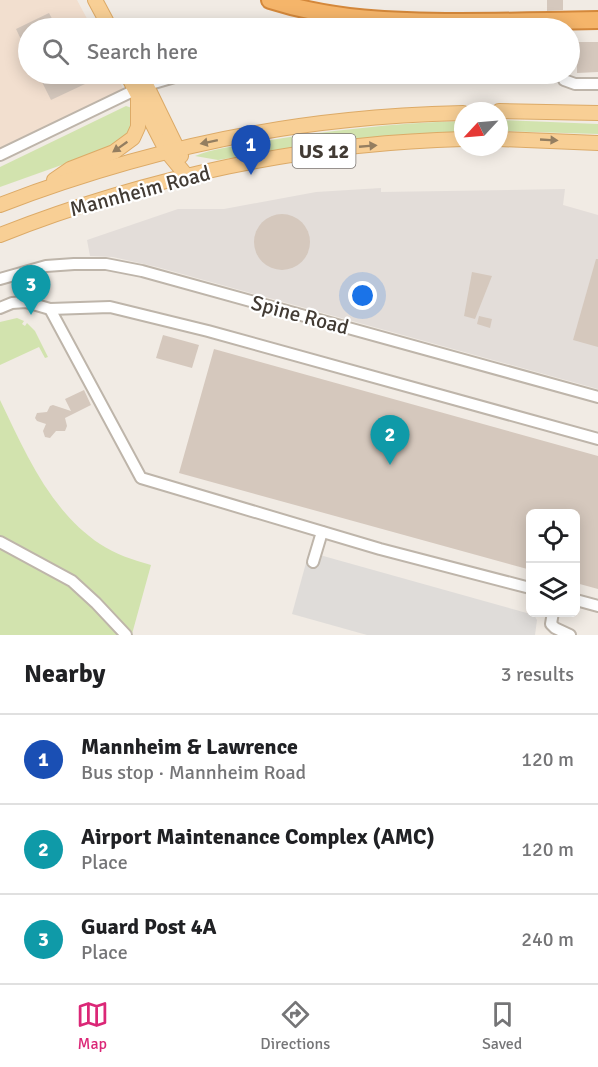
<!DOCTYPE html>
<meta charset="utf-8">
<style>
body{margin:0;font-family:Signika,sans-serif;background:#f6f6f6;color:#202124}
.controls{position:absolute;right:18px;bottom:18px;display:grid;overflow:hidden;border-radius:9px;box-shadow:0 3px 15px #0003}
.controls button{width:54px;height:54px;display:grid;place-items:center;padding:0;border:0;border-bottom:2px solid #e0e0e0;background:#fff;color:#202124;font:30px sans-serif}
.compass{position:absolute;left:454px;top:102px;width:54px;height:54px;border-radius:50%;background:#fff;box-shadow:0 3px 15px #0003;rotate:244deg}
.you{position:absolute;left:363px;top:296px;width:21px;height:21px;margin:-15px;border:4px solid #fff;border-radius:50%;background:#1a73e8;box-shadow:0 0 0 9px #1a73e833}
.badge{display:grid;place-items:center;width:39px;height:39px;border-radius:50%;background:#db2777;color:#fff;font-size:20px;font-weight:700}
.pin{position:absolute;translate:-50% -50px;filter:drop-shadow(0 2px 3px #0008)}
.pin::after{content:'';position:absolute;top:32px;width:21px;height:18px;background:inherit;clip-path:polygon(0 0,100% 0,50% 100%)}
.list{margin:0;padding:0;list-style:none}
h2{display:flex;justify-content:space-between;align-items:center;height:78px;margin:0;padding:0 24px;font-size:26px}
h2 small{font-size:20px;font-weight:400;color:#757577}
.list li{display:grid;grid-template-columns:39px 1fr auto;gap:18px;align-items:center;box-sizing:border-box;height:90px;padding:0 24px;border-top:2px solid #e0e0e0}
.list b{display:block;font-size:22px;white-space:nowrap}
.list p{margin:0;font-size:20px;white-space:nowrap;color:#757577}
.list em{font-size:20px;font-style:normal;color:#757577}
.icon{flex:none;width:33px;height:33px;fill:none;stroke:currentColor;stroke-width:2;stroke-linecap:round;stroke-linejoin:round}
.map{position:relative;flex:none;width:598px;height:635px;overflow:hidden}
.search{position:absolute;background:#fff;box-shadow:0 3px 15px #0003;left:18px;right:18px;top:18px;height:66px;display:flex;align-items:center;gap:15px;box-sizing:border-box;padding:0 21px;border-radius:33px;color:#757577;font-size:22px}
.sheet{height:348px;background:#fff}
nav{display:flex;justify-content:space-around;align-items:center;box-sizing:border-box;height:84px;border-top:2px solid #e0e0e0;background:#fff;font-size:16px;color:#757577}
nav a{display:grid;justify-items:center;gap:3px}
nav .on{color:#db2777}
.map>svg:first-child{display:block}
</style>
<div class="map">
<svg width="598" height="635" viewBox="0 0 598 635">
<rect width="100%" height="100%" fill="#f1ebe4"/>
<polygon fill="#f2dfcf" points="0,0 77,0 92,28 28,28 28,74 115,74 125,92 0,150"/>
<polygon fill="#e3ddd9" points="381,188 381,192 565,189 563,205 598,215 598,389 157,267 113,257 90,256 87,240 178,209 224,209 316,192"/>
<g fill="#d2e3ae">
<polygon points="126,106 132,108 134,126 129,135 118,143 70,162 0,187 0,167"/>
<polygon points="499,120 598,124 598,134 499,131"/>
<path d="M463 121V132L345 140 218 160 195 156C213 148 238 146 258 142 326 131 394 123 463 121Z"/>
<polygon points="17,318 24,321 22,324 25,326 27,323 35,331 48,357 45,358 39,347 0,365 0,322"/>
<path d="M0 400C25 452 50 511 100 544 115 554 133 560 151 565L132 634 133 635H0Z"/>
</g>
<polygon fill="#dfdcd9" points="309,552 534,615 537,620 535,635 367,635 292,614"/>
<g fill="#d5c8bd">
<polygon points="547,0 563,0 563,10 547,11"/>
<polygon points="49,13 57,28 28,28 28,54 16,29"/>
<polygon points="577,42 598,42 598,72 577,73"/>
<polygon points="38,74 80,74 85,84 51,100"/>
<circle cx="282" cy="242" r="28"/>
<polygon points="596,259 598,259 598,347 573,340"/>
<polygon points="472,272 492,276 475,319 464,316"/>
<polygon points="479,316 492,319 490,328 477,324"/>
<polygon points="163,335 199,345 192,368 156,358"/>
<polygon points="214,349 598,456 598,589 576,583 576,513 531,513 531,570 179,473"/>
<polygon points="84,390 91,405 65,418 67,426 65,431 56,431 50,438 45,437 43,431 46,424 37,421 35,418 37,413 47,412 50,406 53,405 71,411 65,399"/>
</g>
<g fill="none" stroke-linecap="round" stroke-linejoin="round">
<defs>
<g id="minor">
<polyline points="562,74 564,80 575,84 598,84"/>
<polyline points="147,85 185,74"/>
<polyline points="0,155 135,90"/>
<polyline points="0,279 46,266 74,264 106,264 142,271 598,397"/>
<polyline points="0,308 12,303 26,302 50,309 110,307 208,331 598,439"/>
<polyline points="50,309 141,478 380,549 530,588"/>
<polyline points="0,542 72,581 96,603 126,635"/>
<polyline points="313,562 322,532"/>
<polyline points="576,600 598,606"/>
<polyline points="553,612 551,624 555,628 570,635"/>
</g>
<g id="major">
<polyline points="95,0 110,28"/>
<polyline points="127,74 167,152 186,175"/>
<polyline points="141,74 181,156"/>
<polyline points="499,111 598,113"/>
<polyline points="499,139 598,143"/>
<polyline points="54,180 70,169 114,152 133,138 138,127 138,96"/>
<path d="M0 205C112 162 230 132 349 120 387 116 425 114 463 113"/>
<path d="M0 235C147 177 305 143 463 139"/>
</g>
<path id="highway" d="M270 0C332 20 395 22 460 22 506 22 552 21 598 20"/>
</defs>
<use href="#minor" stroke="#beb5aa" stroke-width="14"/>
<use href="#major" stroke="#dcaa67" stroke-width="16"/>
<use href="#highway" stroke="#d4883b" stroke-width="20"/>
<use href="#minor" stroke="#fff" stroke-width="10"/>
<use href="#major" stroke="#f8cf95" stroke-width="14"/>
<use href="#highway" stroke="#f5b56a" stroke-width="16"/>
</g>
<defs><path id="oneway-solid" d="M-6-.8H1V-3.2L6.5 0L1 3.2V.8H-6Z" transform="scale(1.5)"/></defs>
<g fill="#947e60">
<use href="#oneway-solid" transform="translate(549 140) rotate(3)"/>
<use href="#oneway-solid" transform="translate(209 142) rotate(168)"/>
<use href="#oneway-solid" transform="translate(368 146) rotate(-5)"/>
<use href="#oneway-solid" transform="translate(120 147) rotate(145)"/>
</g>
<g text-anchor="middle" stroke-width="4.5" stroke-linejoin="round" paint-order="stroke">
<rect fill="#fff" stroke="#7b7671" stroke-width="1.5" x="292.5" y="134" width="63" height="34" rx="4.5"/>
<g font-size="20" font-weight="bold" fill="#423b34">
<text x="324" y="158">US 12</text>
</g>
<g font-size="21" fill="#423b34" stroke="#fff">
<text transform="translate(140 191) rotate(-15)" y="7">Mannheim Road</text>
<text transform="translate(300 315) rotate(15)" y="7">Spine Road</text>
</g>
</g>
</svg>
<div class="controls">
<button><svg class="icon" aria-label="locate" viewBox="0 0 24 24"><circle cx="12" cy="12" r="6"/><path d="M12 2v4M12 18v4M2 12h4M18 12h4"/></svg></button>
<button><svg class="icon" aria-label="layers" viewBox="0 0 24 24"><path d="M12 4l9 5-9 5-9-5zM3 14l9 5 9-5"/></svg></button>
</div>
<svg class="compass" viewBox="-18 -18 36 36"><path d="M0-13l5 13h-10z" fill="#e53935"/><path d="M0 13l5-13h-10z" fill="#757577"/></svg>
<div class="you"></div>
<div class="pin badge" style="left:251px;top:175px;background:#1a4fb4">1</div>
<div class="pin badge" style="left:390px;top:465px;background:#0f9aa8">2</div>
<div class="pin badge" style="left:31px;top:315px;background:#0f9aa8">3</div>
<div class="search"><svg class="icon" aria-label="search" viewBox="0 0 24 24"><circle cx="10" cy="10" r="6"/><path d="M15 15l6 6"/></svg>Search here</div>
</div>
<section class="sheet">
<h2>Nearby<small>3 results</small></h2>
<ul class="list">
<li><span class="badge" style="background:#1a4fb4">1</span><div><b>Mannheim &amp; Lawrence</b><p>Bus stop · Mannheim Road</p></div><em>120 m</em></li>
<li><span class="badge" style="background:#0f9aa8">2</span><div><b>Airport Maintenance Complex (AMC)</b><p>Place</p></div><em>120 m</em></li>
<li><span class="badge" style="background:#0f9aa8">3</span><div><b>Guard Post 4A</b><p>Place</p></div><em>240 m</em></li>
</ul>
</section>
<nav>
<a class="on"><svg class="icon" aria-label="map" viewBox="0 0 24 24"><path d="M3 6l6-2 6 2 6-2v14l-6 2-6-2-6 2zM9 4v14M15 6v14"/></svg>Map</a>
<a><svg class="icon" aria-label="directions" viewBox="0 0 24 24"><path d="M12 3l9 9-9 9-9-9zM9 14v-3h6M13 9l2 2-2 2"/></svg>Directions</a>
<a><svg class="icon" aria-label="saved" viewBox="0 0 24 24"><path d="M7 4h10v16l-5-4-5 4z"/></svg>Saved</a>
</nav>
